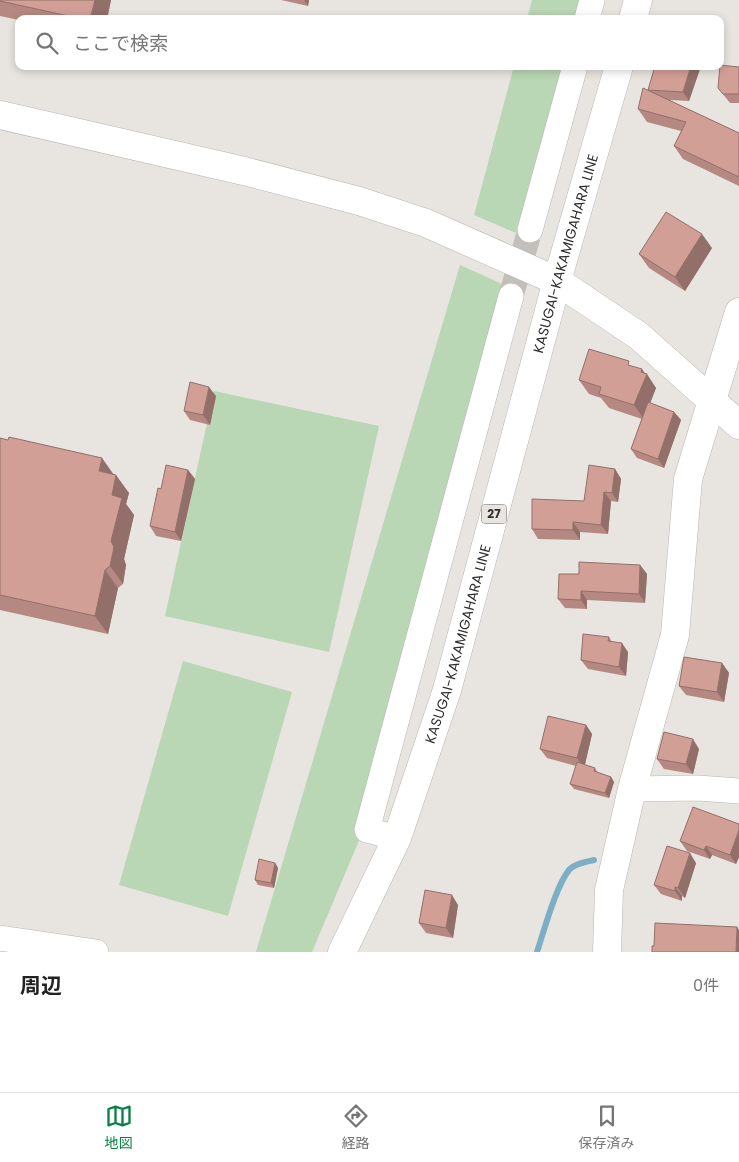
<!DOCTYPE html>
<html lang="ja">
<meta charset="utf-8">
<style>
body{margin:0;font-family:Poppins,"Noto Sans JP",sans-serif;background:#f2f2f2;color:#222}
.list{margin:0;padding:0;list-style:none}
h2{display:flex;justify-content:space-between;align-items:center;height:65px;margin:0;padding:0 20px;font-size:21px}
h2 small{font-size:16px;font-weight:400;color:#767676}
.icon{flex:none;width:28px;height:28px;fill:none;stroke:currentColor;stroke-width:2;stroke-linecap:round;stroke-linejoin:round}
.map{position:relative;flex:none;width:739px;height:952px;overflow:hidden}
.search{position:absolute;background:#fff;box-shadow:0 2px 8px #0003;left:15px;right:15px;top:15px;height:55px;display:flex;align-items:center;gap:12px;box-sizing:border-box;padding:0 18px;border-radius:10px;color:#767676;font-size:19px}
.sheet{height:140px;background:#fff}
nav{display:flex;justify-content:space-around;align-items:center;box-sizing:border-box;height:70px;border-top:1px solid #e0e0e0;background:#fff;font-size:14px;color:#767676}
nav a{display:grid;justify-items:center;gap:2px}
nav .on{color:#0b8043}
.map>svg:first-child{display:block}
</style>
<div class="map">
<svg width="739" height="952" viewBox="0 0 739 952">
<rect width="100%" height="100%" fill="#e8e4e0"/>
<g fill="#b9d6b5">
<polygon points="532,0 586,0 581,19 527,19"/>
<polygon points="514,66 568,66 523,236 474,215"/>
<polygon points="460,265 500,283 507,288 363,831 312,952 256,952"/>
<polygon points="214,391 379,426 329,652 165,616"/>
<polygon points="183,661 292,692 228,916 119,885"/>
</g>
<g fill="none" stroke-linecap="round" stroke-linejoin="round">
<path stroke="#7cafc5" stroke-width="6" d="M537 952C544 931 556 886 569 870 575 863 586 862 594 860"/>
<polyline stroke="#c3c0bc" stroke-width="25" stroke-dasharray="25 12" stroke-linecap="butt" points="511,296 530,230"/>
<defs>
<g id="street">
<polyline points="587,19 592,0"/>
<polyline points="530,230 575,66"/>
<polyline points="632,789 698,788 739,791"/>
<polyline points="397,838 367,830 511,296"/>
<polyline points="0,938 96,952"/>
</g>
<g id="secondary">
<polyline points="0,115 244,171 359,201 426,223 557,281 639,336 739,425"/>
<polyline points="607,952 609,890 632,789 675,635 688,479 739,312"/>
</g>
<g id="primary">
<polyline points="633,19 638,0"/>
<path id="s1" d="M342 952 397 838 447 690 557 281 619 66"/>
</g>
</defs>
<use href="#street" stroke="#bab7b3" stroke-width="26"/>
<use href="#secondary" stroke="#bab7b3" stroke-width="29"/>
<use href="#primary" stroke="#bab7b3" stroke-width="29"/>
<use href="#street" stroke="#fff" stroke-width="25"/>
<use href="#secondary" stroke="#fff" stroke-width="28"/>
<use href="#primary" stroke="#fff" stroke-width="28"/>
</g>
<g fill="#b58982">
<polygon points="0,0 111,0 107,19 19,19 19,20 0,16"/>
<polygon points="281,0 309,0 308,6"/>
<polygon points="655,66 701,66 689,101 669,100 739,133 739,186 683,159 674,146 681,131 647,122 638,109 648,91"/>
<polygon points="739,67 739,103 730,103 718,88"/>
<polygon points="712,248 685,291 649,268 639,254"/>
<polygon points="632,366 645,374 656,388 650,403 674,412 681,420 664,468 637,458 631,449 642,419 609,408 601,398 589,394 579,380"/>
<polygon points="216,396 210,425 190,420 184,411"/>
<polygon points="0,438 114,475 129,493 126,504 134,515 124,559 126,565 123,584 118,588 108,634 0,610"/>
<polygon points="615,469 621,479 618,502 611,501 608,534 580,532 580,540 538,539 532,529 584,501"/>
<polygon points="188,470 195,479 181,541 156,536 150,526 161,489"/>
<polygon points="640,565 647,574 645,603 587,600 587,609 565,608 558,599 579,574"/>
<polygon points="609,637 612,642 628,652 626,676 588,669 581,660"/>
<polygon points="722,663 729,673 724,702 686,695 679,686"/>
<polygon points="586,725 592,734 585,765 595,768 598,773 611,777 614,782 609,798 574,789 570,784 576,766 547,758 540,749"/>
<polygon points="699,749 693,774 664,769 657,759"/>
<polygon points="739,824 739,857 736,864 712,855 710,859 687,851 680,841"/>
<polygon points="275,863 278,868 274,888 258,885 255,880"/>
<polygon points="696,863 685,898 682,896 682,901 661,894 654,885"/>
<polygon points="458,905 453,938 426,933 419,923"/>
</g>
<g fill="#936f6a">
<polygon points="95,0 111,0 107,19 90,19"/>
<polygon points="304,0 309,0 308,6"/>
<polygon points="691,66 701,66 689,101 683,92"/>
<polygon points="702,234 712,248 685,291 675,277"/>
<polygon points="642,369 646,375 647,374 656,388 644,419 634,405"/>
<polygon points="209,387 216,396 210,425 203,415"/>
<polygon points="674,412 681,420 664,468 658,459"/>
<polygon points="102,458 114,475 99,471"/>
<polygon points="615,469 621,479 618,502 612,493"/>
<polygon points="188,470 195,479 181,541 175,532"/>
<polygon points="116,475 129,493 126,504 134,515 124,559 126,565 123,584 110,566 112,495"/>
<polygon points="604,492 611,501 608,534 601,525"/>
<polygon points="573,522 580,532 580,540 573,530"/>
<polygon points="640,565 647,574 645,603 639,594"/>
<polygon points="105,570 118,588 108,634 95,616"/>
<polygon points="581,591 587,600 587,609 581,600"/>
<polygon points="622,643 628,652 626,676 619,667"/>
<polygon points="722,663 729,673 724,702 717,692"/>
<polygon points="586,725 592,734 584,768 577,758"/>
<polygon points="693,739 699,749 693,774 686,764"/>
<polygon points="611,777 614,782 609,798 605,793"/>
<polygon points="739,830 739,857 736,864 730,855"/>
<polygon points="706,846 712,855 710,859 704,850"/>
<polygon points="690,853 696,863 685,898 678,888"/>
<polygon points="275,863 278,868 274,888 271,883"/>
<polygon points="675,887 682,896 682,901 675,891"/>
<polygon points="452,895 458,905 453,938 446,928"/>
<polygon points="737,927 739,930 739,952 736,952"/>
</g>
<g fill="#d29f97" stroke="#936f6a">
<polygon points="0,0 95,0 90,19 82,19 0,1"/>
<polygon points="720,65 739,67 739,94 723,94 718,88"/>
<polygon points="655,66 691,66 683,92 648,90"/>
<polygon points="643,88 739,133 739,177 674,146 686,122 638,109"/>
<polygon points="666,212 702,234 675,277 639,254"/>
<polygon points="589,349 629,361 628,365 642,369 641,372 647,374 634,405 599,394 601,387 579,380"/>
<polygon points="190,382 209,387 203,415 184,411"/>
<polygon points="648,402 674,412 658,459 631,449"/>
<polygon points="9,437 102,458 99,471 116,475 112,495 122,498 111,541 114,547 110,566 105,570 95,616 0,595 0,438 8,440"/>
<polygon points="166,465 188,470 175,532 150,526 158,488 161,489"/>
<polygon points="589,465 615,469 612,493 604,492 601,525 573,522 573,530 532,529 532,499 584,501"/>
<polygon points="579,562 640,565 639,594 581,591 581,600 558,599 559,574 579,574"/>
<polygon points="583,634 609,637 608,641 622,643 619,667 581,660"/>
<polygon points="684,657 722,663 717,692 679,686"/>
<polygon points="548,716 586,725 577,758 540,749"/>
<polygon points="664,732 693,739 686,764 657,759"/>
<polygon points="577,762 595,768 594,771 611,777 605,793 570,784"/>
<polygon points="693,807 739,824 739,830 730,855 706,846 704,850 680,841"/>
<polygon points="667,846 690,853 678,888 675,887 675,891 654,885"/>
<polygon points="259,859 275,863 271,883 255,880"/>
<polygon points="425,890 452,895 446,928 419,923"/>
<polygon points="655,923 737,927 736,952 652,952 652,946 654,946"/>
</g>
<g text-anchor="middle" stroke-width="4" stroke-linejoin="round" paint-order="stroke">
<rect fill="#e8e4e0" stroke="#686563" stroke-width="1" x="481.5" y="504.5" width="25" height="19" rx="4"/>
<g font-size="12" font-weight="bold" fill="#312f2e">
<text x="494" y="518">27</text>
</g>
<g font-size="14" fill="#312f2e" stroke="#e8e4e0">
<text dy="5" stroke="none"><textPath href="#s1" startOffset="735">KASUGAI-KAKAMIGAHARA LINE</textPath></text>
<text dy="5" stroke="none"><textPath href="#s1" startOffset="330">KASUGAI-KAKAMIGAHARA LINE</textPath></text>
</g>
</g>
</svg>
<div class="search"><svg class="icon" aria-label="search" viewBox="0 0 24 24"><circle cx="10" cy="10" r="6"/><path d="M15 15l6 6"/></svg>ここで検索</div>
</div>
<section class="sheet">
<h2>周辺<small>0件</small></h2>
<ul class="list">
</ul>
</section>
<nav>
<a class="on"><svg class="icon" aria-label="map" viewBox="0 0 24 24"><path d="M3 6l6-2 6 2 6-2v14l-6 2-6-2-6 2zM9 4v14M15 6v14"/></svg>地図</a>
<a><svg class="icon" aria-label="directions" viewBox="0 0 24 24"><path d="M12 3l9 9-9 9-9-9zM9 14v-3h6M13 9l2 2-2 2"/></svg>経路</a>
<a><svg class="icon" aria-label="saved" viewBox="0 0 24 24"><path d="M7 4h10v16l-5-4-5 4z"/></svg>保存済み</a>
</nav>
